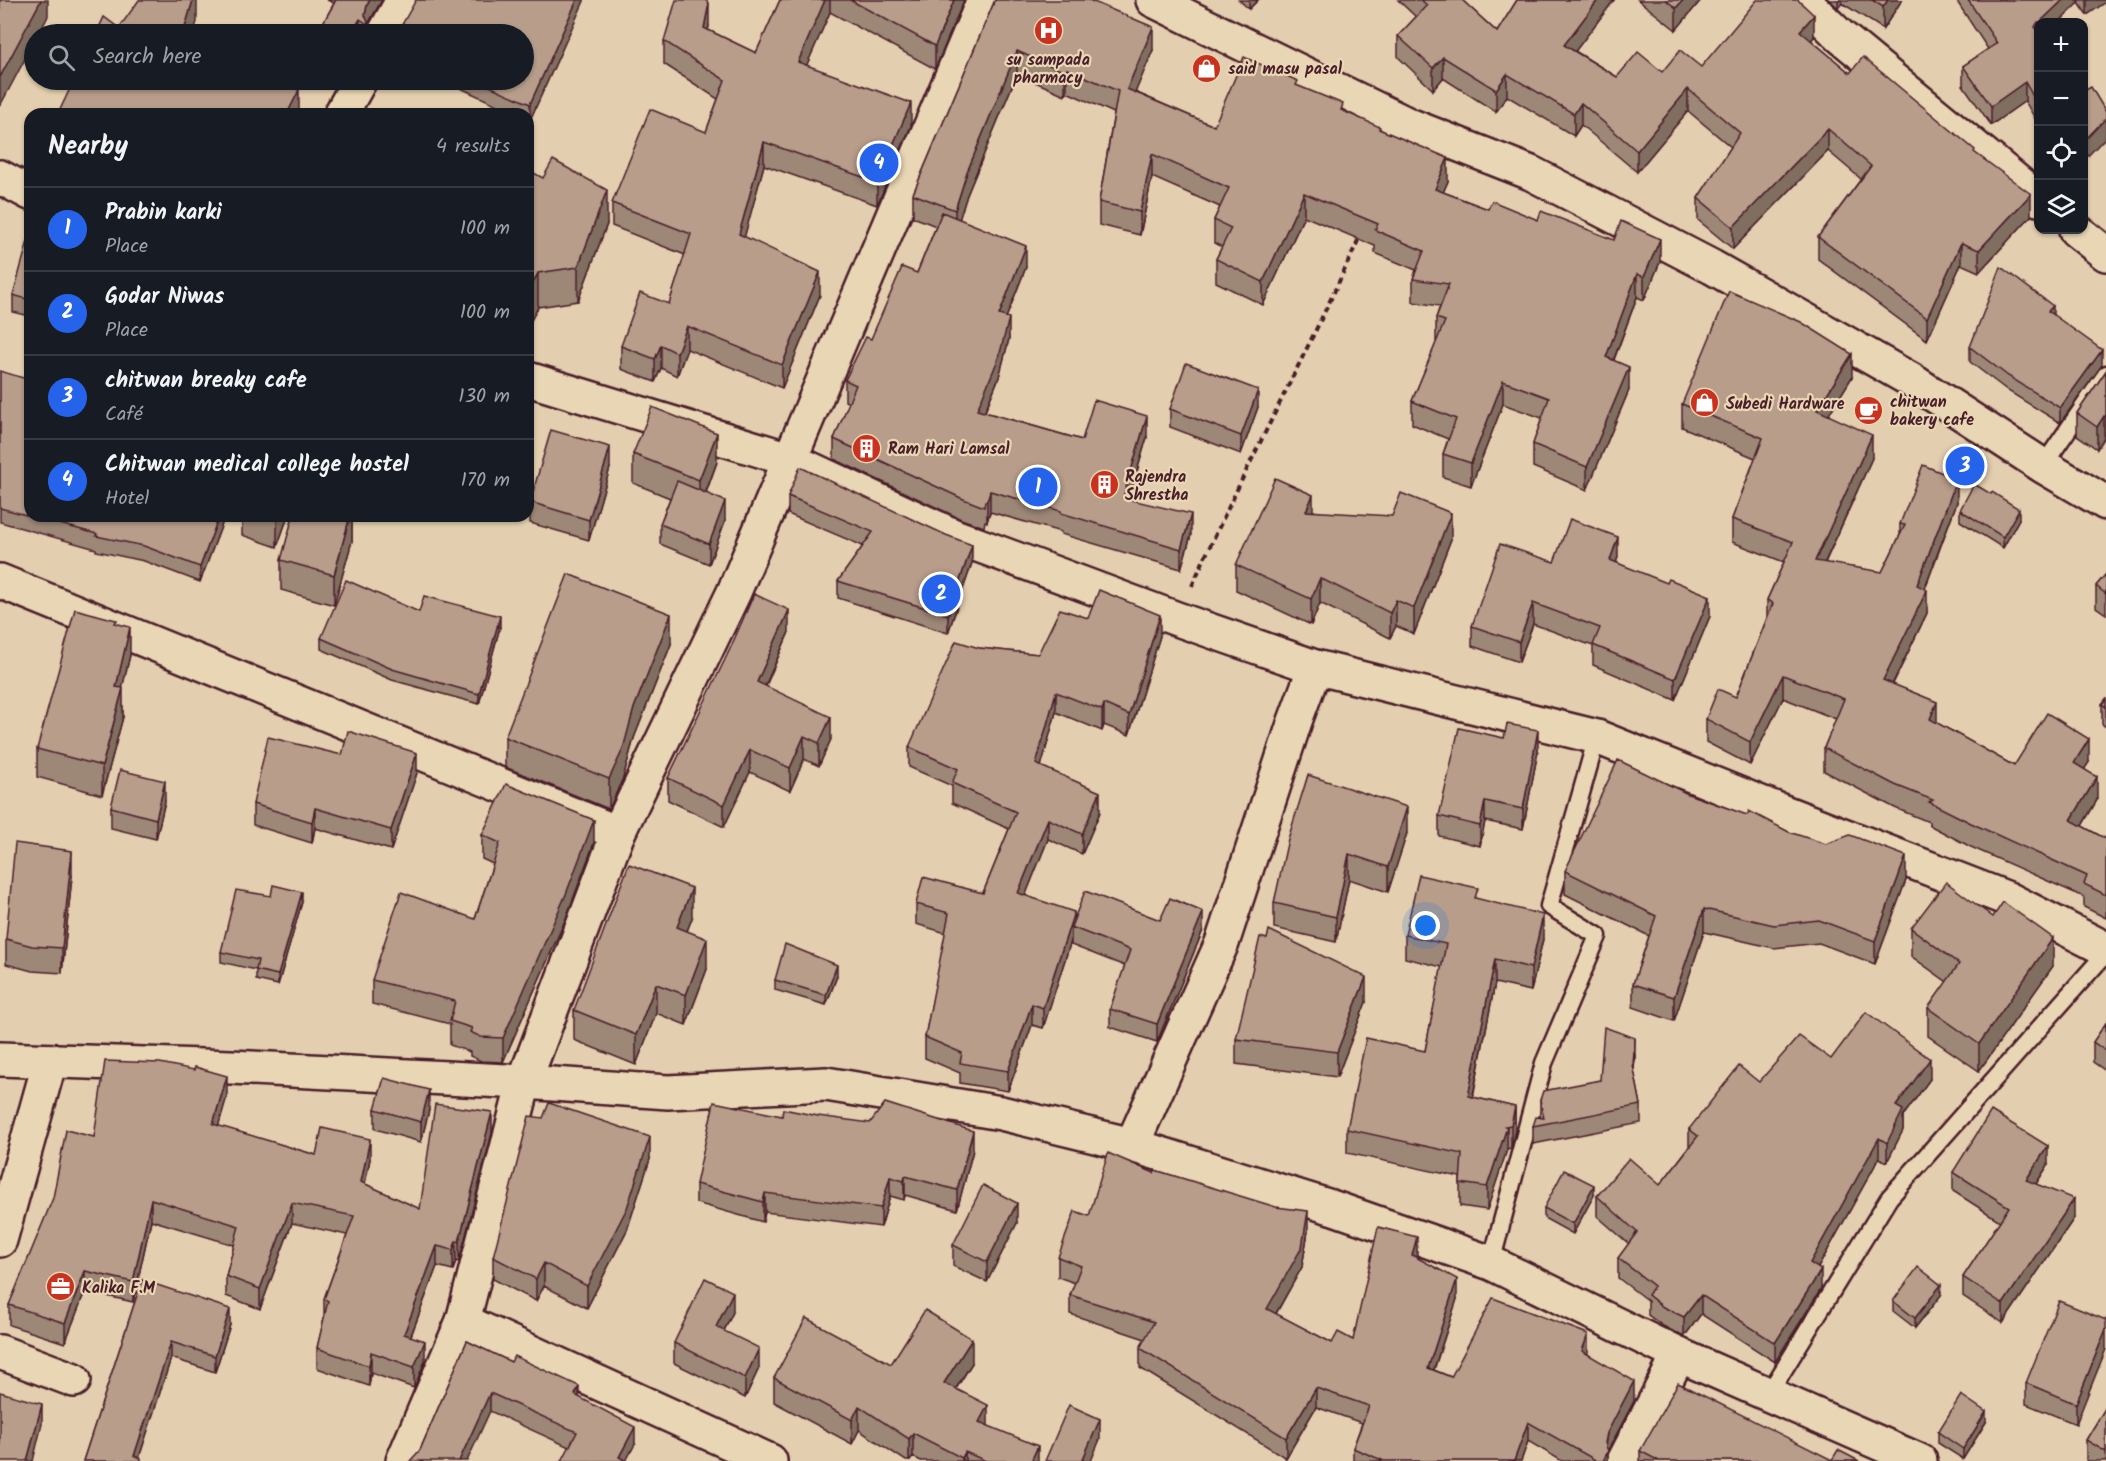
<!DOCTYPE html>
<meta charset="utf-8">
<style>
body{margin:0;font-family:Kalam,sans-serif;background:#242831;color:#f1f3f6}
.controls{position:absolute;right:18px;top:18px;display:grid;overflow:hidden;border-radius:12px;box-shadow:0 2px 4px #0004}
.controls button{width:54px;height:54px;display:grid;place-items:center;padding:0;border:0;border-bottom:2px solid #363941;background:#171b24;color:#f1f3f6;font:30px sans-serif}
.you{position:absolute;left:1426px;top:926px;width:21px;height:21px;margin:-15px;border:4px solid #fff;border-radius:50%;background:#1a73e8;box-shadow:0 0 0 9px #1a73e833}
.badge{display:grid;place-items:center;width:39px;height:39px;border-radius:50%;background:#2563eb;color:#fff;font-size:20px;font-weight:700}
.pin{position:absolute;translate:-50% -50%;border:3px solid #fff;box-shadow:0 2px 6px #0006}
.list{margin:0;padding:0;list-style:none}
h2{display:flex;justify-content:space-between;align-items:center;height:78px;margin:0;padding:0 24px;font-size:26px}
h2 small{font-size:20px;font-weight:400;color:#9ea1a6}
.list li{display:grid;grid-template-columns:39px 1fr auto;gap:18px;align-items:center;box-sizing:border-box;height:84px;padding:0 24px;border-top:2px solid #363941}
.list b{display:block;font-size:22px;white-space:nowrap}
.list p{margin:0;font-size:20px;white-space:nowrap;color:#9ea1a6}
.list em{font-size:20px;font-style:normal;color:#9ea1a6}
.icon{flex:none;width:33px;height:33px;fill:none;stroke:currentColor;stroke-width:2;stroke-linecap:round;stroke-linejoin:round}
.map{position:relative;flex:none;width:2106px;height:1461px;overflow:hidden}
.search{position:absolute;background:#171b24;box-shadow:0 2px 4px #0004;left:24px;top:24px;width:510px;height:66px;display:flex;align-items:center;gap:15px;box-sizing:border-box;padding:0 21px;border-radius:33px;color:#9ea1a6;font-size:22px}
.panel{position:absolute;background:#171b24;box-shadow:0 2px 4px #0004;left:24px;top:108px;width:510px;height:414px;border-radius:18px}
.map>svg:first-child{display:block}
</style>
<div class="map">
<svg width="2106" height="1461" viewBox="0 0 2106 1461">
<rect width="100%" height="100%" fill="#e3cfaf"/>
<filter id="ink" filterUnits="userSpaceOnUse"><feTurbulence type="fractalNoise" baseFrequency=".0167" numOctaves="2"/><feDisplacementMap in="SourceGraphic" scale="12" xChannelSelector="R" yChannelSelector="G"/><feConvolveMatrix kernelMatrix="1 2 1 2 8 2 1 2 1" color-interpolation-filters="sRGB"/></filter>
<g filter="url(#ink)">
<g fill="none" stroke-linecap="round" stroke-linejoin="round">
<defs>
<g id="lane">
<polyline points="2043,466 2106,374"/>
<polyline points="1491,1263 1544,1063 1598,936 1549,906 1597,737"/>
<polyline points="1768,1395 1889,1198 2106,953"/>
</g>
<g id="street">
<polyline points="1803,0 1840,36 2038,199"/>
<polyline points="384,34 403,0"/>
<polyline points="341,114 360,80"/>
<polyline points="0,177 30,193"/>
<polyline points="2076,230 2106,254"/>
<polyline points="528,379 789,459 954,536 1177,619 1315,667 1597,737 1781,811 2008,899 2106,949"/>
<polyline points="0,581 618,833"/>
<polyline points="0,1059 231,1067 524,1082 668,1092 826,1084 1001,1113 1132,1145 1334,1208 1491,1263 1679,1355 1920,1461"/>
<polyline points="1132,1145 1222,943 1295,721 1315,667"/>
<polyline points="0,1240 50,1061"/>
<polyline points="463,1321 770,1461"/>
<polyline points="0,1352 74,1380"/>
<polyline points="403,1461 463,1321 524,1082 618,833 734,592 984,0"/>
<polyline points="1624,1461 1679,1355"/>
</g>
<polyline id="secondary" points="1153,0 1409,125 1531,173 1712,267 1911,380 2043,466 2106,503"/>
</defs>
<use href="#lane" stroke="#4a1f2b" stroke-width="21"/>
<use href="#street" stroke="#4a1f2b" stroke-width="38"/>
<use href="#secondary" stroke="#4a1f2b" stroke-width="38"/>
<path stroke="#4a1f2b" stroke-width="4" stroke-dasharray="6 4.5" stroke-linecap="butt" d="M1192 586C1245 467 1307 354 1360 236"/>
<use href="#lane" stroke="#e9d6b4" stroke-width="16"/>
<use href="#street" stroke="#e9d6b4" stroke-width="33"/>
<use href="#secondary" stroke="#e9d6b4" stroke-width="33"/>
</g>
<g fill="#9d8777" stroke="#4a1f2b" stroke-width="1.5">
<polygon points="327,0 382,0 369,23 369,34 317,34 334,3"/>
<polygon points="584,0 530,120 528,119 528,114 517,114 443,80 524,80"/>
<polygon points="780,0 964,0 935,69 830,12 806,66 911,126 877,205 764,165 744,237 820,295 782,388 687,349 677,376 661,368 655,382 621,369 621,346 669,304 685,255 612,226 612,203 706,132 718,99 664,64 664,41 709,26 708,30 756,53"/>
<polygon points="995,0 1153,50 1135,92 1214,126 1298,86 1380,129 1448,181 1443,192 1488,209 1538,220 1660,262 1644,300 1637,297 1614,360 1629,390 1587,490 1533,467 1533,444 1542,418 1503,404 1471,486 1443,477 1443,454 1448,439 1412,424 1412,401 1437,341 1436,341 1436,318 1440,306 1413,302 1413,279 1416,270 1375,253 1375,246 1304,216 1263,305 1216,282 1216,259 1222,247 1214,243 1214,220 1220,207 1152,177 1140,235 1099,225 1099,202 1114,113 1067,92 1065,95 1017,74 967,195 959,219 1026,267 1006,318 1009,339 999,377 985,412 1082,440 1147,437 1129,499 1191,535 1181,569 1061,534 1061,532 990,512 987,522 985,521 984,527 961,519 834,459 834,439 849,403 845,401 845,380 871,339 917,273 936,226 913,217 913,194"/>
<polygon points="1239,0 1258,0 1249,9"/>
<polygon points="1398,0 1462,0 1497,32 1517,0 1614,0 1575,51 1617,77 1701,67 1814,37 1811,40 1850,73 1975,153 2031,216 1979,272 1961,264 1927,340 1818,259 1818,237 1861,179 1828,151 1733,249 1698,220 1698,198 1731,147 1688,111 1637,172 1581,125 1574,136 1507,96 1496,112 1443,78 1433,90 1398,57 1398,36 1416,17"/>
<polygon points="1638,0 1701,0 1676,30"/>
<polygon points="1830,0 1902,0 1883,29 1842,3 1838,8"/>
<polygon points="1956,0 2106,0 2087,15 2079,3 2059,22 2038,22 2038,124 2025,101 1991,125 1963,85 1963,66 1988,49"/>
<polygon points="528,170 607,224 578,301 538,307 528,326"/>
<polygon points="30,241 30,316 13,312 13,295"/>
<polygon points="1970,347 2102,365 2060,423 2008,391 1970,362"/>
<polygon points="0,371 30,516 225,516 200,582 144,561 96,551 96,549 0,522"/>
<polygon points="2106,371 2106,439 2104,438 2097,449 2077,435 2077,413"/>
<polygon points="1852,377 1828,415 1872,458 1825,563 1882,572 1900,535 1900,524 1957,502 1925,589 1927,613 1893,684 1937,723 2014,766 2089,762 2084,769 2097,800 2082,826 2106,839 2106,918 2084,907 2084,897 1971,847 1929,825 1929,822 1895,808 1824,771 1824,748 1836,719 1783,698 1750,765 1706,742 1706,719 1736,697 1767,618 1767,600 1784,562 1732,542 1732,519 1755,458 1682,427 1682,404"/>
<polygon points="1258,407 1241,454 1170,427 1170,409"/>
<polygon points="633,454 717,462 706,493 725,521 709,564 660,544 660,524 670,498 633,483"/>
<polygon points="610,468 589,540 530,523 530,502"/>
<polygon points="1991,494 2019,519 2003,548 1960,521 1960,510"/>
<polygon points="788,496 972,563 948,633 838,598 838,581 863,546 788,514"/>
<polygon points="1313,511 1451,539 1414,634 1396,626 1390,638 1320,603 1311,625 1236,590 1236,565"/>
<polygon points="242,516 288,516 277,547 242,535"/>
<polygon points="352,516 352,541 334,605 281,590 281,560"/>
<polygon points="1618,557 1616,562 1710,616 1675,700 1593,665 1593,646 1533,624 1519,662 1472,646 1472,626 1554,562"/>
<polygon points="2106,574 2106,614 2096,607 2096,586"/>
<polygon points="419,612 500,627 479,704 392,680 321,649 321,638"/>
<polygon points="1088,618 1160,636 1129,735 1104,725 1102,731 1056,712 1041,766 1100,812 1082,854 1048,839 1025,896 1074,920 1160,920 1203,930 1157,1042 1110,1027 1110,1009 1125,966 1071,945 1071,941 1043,1028 1032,1025 1008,1091 960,1083 960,1073 925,1058 925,1037 946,933 916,924 916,904 983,893 1009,829 952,803 952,786 909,767 909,747 979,648 1038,654"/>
<polygon points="117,624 130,655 122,688 123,717 102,795 37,777 37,749"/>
<polygon points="789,632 766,686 831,739 819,766 804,759 790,791 750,772 724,827 668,800 668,778"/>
<polygon points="671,644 634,738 623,778 609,809 505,767 505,737"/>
<polygon points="2106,699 2106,727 2102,724 2102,704"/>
<polygon points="1538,751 1523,829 1485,821 1480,846 1439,836 1439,816"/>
<polygon points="417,773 391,850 315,828 312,843 253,825 253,804"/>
<polygon points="1308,775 1407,833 1388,892 1349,879 1336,942 1274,928 1274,903"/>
<polygon points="1688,794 1789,832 1906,880 1875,964 1819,943 1774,948 1704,932 1674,1021 1633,1007 1633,984 1649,936 1565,894 1565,871"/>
<polygon points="165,801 156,839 111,828 111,807"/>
<polygon points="482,835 594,843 566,918 503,1062 481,1061 470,1056 470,1052 450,1045 450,1024 372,1004 372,980 475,919 493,864 482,859"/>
<polygon points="72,876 62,973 32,971 6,964 6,939"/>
<polygon points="1478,899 1543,939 1531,991 1495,983 1473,1097 1515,1107 1515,1130 1511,1148 1507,1149 1487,1210 1460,1206 1460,1177 1347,1153 1347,1129 1425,1051 1442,967 1405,958 1405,935"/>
<polygon points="302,902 278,985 256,980 256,970 221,962 221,952"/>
<polygon points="1993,917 2053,966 1979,1071 1928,1036 1928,1008 1947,982 1911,956 1911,928"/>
<polygon points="692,918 687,931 707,969 686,1025 656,1013 636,1065 574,1040 574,1010"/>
<polygon points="837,976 826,1005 775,990 775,980"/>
<polygon points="1366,1002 1337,1077 1236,1064 1236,1039"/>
<polygon points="2106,1023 2106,1071 2093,1062 2093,1042"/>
<polygon points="1635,1056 1634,1070 1641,1105 1641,1123 1533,1144 1533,1126 1540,1118 1540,1100 1600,1080"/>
<polygon points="1831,1059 1930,1079 1903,1116 1903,1130 1887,1162 1879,1158 1818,1268 1821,1289 1775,1362 1701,1314 1684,1337 1663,1326 1648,1315 1648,1301 1618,1278 1618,1258 1629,1244 1597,1216 1597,1196 1660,1185 1689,1147 1689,1129 1759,1082"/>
<polygon points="227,1096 218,1126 316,1155 370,1159 365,1184 420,1209 492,1133 459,1262 456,1261 453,1270 437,1266 411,1336 425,1361 414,1388 371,1373 369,1386 317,1368 317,1348 324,1319 324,1299 347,1235 292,1223 260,1309 226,1296 226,1276 234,1245 151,1220 133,1302 85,1291 65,1343 9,1325 9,1305 94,1137"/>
<polygon points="375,1109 429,1110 421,1142 375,1129"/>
<polygon points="782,1116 973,1150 957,1210 905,1195 904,1200 890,1196 881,1227 765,1212 763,1222 696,1203 696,1184"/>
<polygon points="650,1159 627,1230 587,1308 544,1286 536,1301 493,1279 493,1257"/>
<polygon points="2048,1165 2036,1184 2074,1218 2003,1323 1963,1296 1963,1277 2000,1221 1953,1191 1953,1172"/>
<polygon points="1154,1173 1308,1231 1302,1267 1276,1314 1332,1343 1353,1340 1416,1257 1457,1299 1434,1370 1451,1377 1588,1355 1634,1401 1608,1451 1608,1461 1562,1461 1528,1441 1521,1461 1353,1461 1353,1448 1362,1423 1316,1407 1286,1458 1140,1368 1140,1348 1145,1339 1070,1314 1070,1295 1075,1283 1058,1277 1058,1257 1089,1216"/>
<polygon points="1594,1195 1573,1234 1544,1218 1544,1208"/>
<polygon points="1017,1223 987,1282 953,1266 953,1245"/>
<polygon points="142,1280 230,1325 215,1372 171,1358 139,1458 141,1461 83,1461"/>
<polygon points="1941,1295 1915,1328 1893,1311 1893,1301"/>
<polygon points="733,1312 724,1331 759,1368 745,1398 674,1363 674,1343"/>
<polygon points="2106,1320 2076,1424 2026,1404 2026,1383"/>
<polygon points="467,1341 579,1397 635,1444 569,1447 490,1411 420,1450"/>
<polygon points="972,1363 956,1389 988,1426 1031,1461 921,1461 913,1457 910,1461 906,1461 859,1430 852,1444 774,1402 774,1378 891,1364"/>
<polygon points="2106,1407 2106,1461 2087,1461 2086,1460 2086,1440"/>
<polygon points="1986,1422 1963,1459 1938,1443 1938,1432"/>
<polygon points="1640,1451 1832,1460 1859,1461 1640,1461"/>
</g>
<g fill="#806e61" stroke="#4a1f2b" stroke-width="1.5">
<polygon points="41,0 48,0 48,16 39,34 34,34 34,42 0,106 0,77"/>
<polygon points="193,0 197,0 197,22 193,34 183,34"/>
<polygon points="370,0 382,0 368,24 365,15 367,5"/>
<polygon points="577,0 584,0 584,1 530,120 530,104"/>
<polygon points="825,0 830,0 830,12 798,85 798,62"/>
<polygon points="954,0 964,0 935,69 935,46"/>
<polygon points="1249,0 1258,0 1249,9"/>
<polygon points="1598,0 1614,0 1564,66 1564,45"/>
<polygon points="1683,0 1701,0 1676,30 1676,8"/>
<polygon points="1838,0 1842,0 1842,3 1838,8"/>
<polygon points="1888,0 1902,0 1883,29 1883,7"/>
<polygon points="2063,0 2079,0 2079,3 2059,22 2040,22"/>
<polygon points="2087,0 2106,0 2106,2 2087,15"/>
<polygon points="709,3 709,26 704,51 704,28"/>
<polygon points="1814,15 1814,37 1800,53 1800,31"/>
<polygon points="360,19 360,34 351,34"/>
<polygon points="1153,27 1153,50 1127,112 1127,89"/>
<polygon points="1017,51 1017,74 967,195 955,233 955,210 967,172"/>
<polygon points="1443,57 1443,78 1433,90 1433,68"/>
<polygon points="1067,69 1067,92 1065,95 1065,72"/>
<polygon points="1507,74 1507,96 1496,112 1496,90"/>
<polygon points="2025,82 2025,101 1991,125 1991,106"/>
<polygon points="1688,89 1688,111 1637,172 1637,151"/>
<polygon points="299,90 299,114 287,114"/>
<polygon points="911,103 911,126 877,205 877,182"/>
<polygon points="1581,103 1581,125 1574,136 1574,114"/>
<polygon points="2106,118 2106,137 2084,160 2084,141"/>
<polygon points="1828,129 1828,151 1733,249 1733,227"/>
<polygon points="764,142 764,165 739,257 739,234"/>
<polygon points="1152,154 1152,177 1140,235 1140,212"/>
<polygon points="1448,158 1448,181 1435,212 1435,189"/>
<polygon points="607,190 607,224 578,301 578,267"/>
<polygon points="1304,193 1304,216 1263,305 1263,282"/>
<polygon points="2031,194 2031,216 1979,272 1979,250"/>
<polygon points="1660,239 1660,262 1644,300 1644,277"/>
<polygon points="1961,243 1961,264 1927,340 1927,318"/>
<polygon points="1026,246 1026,267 999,336 999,315"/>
<polygon points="820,272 820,295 782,388 782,365"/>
<polygon points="538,273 538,307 528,326 528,293"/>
<polygon points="1637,274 1637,297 1606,380 1606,357"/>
<polygon points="2053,306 2053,320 2048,311"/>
<polygon points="1009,318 1009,339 999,377 977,430 977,410"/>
<polygon points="687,326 687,349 677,376 677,353"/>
<polygon points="661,345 661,368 655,382 655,359"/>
<polygon points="2102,350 2102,365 2060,423 2060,408"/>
<polygon points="1852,354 1852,377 1817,434 1817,410"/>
<polygon points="1629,367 1629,390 1587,490 1587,467"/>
<polygon points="1503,381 1503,404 1471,486 1471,463"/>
<polygon points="1258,390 1258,407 1241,454 1241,436"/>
<polygon points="1147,416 1147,437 1123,518 1123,498"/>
<polygon points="2104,416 2104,438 2097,449 2097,427"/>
<polygon points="717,433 717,462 699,510 699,480"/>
<polygon points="1872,435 1872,458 1815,584 1815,561"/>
<polygon points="610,447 610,468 589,540 589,520"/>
<polygon points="1957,479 1957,502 1917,608 1917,585"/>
<polygon points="990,491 990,512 987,522 987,501"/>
<polygon points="1313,495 1313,521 1306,511"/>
<polygon points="725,501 725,521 709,564 709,544"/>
<polygon points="2019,509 2019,519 2003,548 2003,537"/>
<polygon points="1451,513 1451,539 1414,634 1414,608"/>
<polygon points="1191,514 1191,535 1181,569 1181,549"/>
<polygon points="219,516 225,516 200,582 200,567"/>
<polygon points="277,516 288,516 277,547"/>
<polygon points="350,516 352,516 352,541 334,605 334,575"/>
<polygon points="1618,537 1618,557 1610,580 1610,560"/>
<polygon points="972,545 972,563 948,633 948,615"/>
<polygon points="1320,578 1320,603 1311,625 1311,599"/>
<polygon points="1927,590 1927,613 1883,703 1883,680"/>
<polygon points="1710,596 1710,616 1675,700 1675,679"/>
<polygon points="1396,600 1396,626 1390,638 1390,613"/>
<polygon points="1533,603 1533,624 1519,662 1519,642"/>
<polygon points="789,610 789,632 757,704 757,682"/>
<polygon points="671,614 671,644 634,738 623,778 609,809 609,779 634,708"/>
<polygon points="1160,615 1160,636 1129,735 1129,715"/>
<polygon points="500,616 500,627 479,704 479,694"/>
<polygon points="130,627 130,655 116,715 116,687"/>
<polygon points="1783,675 1783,698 1750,765 1750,742"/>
<polygon points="123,688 123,717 102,795 102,766"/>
<polygon points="1056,692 1056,712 1036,785 1036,764"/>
<polygon points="1937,702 1937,726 1930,719"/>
<polygon points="1104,704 1104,725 1102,731 1102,710"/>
<polygon points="831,717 831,739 819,766 819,743"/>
<polygon points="1538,730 1538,751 1523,829 1523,809"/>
<polygon points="804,736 804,759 790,791 790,768"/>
<polygon points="2089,739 2089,762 2074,786 2074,763"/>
<polygon points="750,750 750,772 724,827 724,805"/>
<polygon points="417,753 417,773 391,850 391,830"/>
<polygon points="2097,777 2097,800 2071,844 2071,820"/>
<polygon points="165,781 165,801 156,839 156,819"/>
<polygon points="1100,792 1100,812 1082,854 1082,834"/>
<polygon points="1485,801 1485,821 1480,846 1480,826"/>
<polygon points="1407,807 1407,833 1388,892 1388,867"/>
<polygon points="315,808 315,828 312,843 312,822"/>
<polygon points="1048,819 1048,839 1018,914 1018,893"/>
<polygon points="594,820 594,843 566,918 503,1062 503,1038"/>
<polygon points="72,851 72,876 62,973 62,948"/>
<polygon points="1349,854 1349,879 1336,942 1336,917"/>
<polygon points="1906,856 1906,880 1875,964 1875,941"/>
<polygon points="692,888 692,918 677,957 677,927"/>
<polygon points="302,892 302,902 278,985 278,975"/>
<polygon points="1704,909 1704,932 1674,1021 1674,997"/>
<polygon points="1074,912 1074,928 1071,927 1071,941 1043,1028 1043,1008"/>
<polygon points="1203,912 1203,930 1157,1042 1157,1024"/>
<polygon points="1543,915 1543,939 1531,991 1531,968"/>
<polygon points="2053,938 2053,966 1979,1071 1979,1044"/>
<polygon points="707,939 707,969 686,1025 686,995"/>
<polygon points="1495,959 1495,983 1468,1120 1468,1096"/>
<polygon points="837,965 837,976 826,1005 826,995"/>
<polygon points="1366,977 1366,1002 1337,1077 1337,1052"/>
<polygon points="656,984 656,1013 636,1065 636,1035"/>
<polygon points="1032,1004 1032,1025 1008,1091 1008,1071"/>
<polygon points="1635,1038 1635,1056 1633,1083 1633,1065"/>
<polygon points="1930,1059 1930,1079 1903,1116 1903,1130 1887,1162 1887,1143 1896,1106"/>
<polygon points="227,1076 227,1096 213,1145 213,1124"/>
<polygon points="429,1090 429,1110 421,1142 421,1122"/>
<polygon points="1515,1107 1515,1130 1511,1148 1511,1125"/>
<polygon points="492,1112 492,1133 459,1262 459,1242"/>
<polygon points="1507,1127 1507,1150 1487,1210 1487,1187"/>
<polygon points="973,1131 973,1150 957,1210 957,1190"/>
<polygon points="650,1137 650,1159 627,1230 587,1308 587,1286"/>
<polygon points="1879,1138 1879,1158 1810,1282 1810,1263"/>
<polygon points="370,1139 370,1159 361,1202 361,1182"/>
<polygon points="2048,1146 2048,1165 2026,1199 2026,1180"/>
<polygon points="905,1176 905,1195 904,1200 904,1181"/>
<polygon points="890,1177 890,1196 881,1227 881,1208"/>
<polygon points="1594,1185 1594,1195 1573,1234 1573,1224"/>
<polygon points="765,1193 765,1212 763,1222 763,1202"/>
<polygon points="151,1199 151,1220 133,1302 133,1282"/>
<polygon points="2074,1199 2074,1218 2003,1323 2003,1304"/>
<polygon points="292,1203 292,1223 260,1309 260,1289"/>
<polygon points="1017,1203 1017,1223 987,1282 987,1262"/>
<polygon points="1308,1211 1308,1231 1302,1267 1267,1329 1267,1309"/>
<polygon points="1417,1237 1417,1257 1412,1255"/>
<polygon points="456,1241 456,1261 453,1270 453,1250"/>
<polygon points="437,1246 437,1266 404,1354 404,1334"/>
<polygon points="544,1263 544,1286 536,1301 536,1279"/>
<polygon points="1821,1270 1821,1289 1775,1362 1775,1343"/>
<polygon points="85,1271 85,1291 65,1343 65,1323"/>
<polygon points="1457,1279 1457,1299 1428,1387 1428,1368"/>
<polygon points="1941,1285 1941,1295 1915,1328 1915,1318"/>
<polygon points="733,1292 733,1312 716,1347 716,1327"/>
<polygon points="1701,1295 1701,1314 1684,1337 1684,1317"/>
<polygon points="230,1309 230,1325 215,1372 215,1356"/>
<polygon points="2106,1329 2106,1349 2076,1424 2076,1404"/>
<polygon points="1588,1334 1588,1354 1582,1371 1582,1351"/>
<polygon points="972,1339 972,1363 944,1407 944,1383"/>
<polygon points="425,1341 425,1361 414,1388 414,1367"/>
<polygon points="171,1342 171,1358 138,1461 134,1456"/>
<polygon points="759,1348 759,1368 745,1398 745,1378"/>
<polygon points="371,1352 371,1373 369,1386 369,1366"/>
<polygon points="1634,1381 1634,1401 1607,1452 1608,1451 1608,1461 1603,1461 1607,1433"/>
<polygon points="579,1386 579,1404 575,1395"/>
<polygon points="1316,1388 1316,1407 1286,1458 1286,1438"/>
<polygon points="490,1393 490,1411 467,1461 459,1461"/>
<polygon points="42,1404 42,1424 33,1461 27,1461"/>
<polygon points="988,1405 988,1429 979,1422"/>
<polygon points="859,1406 859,1430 852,1444 852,1420"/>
<polygon points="1986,1412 1986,1422 1963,1459 1963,1449"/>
<polygon points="1100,1419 1100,1439 1091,1461 1082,1461"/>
<polygon points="1528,1422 1528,1441 1521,1461 1514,1461"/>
<polygon points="635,1427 635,1444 626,1461 619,1457"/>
<polygon points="913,1433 913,1457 910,1461 909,1461 909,1439"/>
<polygon points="1038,1446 1038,1461 1031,1461"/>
<polygon points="965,1452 965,1461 962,1461 962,1458"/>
</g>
<g fill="#b79d8a" stroke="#4a1f2b" stroke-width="1.5">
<polygon points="0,0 41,0 0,77"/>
<polygon points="139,0 193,0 183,34 96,34 104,17 119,28"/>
<polygon points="336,0 370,0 367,5 365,15 369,25 360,19 351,34 317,34"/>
<polygon points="416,0 577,0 530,104 476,80 524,80 524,34 394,34 400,28"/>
<polygon points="676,0 705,0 709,3 704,28 756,53 780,0 825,0 798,62 911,103 877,182 764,142 739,234 820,272 782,365 687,326 677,353 661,345 655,359 621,346 640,293 669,304 691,234 612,203 650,109 706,132 725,80 664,41"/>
<polygon points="850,0 954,0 935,46"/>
<polygon points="995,0 1089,0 1153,27 1127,89 1214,126 1244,57 1298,81 1296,85 1343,104 1341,110 1380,127 1379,129 1448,158 1435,189 1488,209 1492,201 1538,220 1541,211 1614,240 1621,221 1660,239 1644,277 1637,274 1606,357 1629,367 1587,467 1533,444 1549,398 1503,381 1471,463 1443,454 1456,419 1412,401 1445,321 1436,318 1449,284 1413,279 1424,251 1375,230 1378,224 1304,193 1263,282 1216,259 1231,228 1214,220 1229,188 1152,154 1140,212 1099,202 1118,91 1067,69 1065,72 1017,51 967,172 955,210 913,194"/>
<polygon points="1421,0 1462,0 1497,32 1517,0 1598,0 1564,45 1617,77 1638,52 1662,72 1680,50 1701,67 1757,0 1798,0 1814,15 1800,31 1850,73 1863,57 1975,150 1974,152 2031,194 1979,250 1961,243 1927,318 1818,237 1871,166 1828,129 1733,227 1698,198 1740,133 1688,89 1637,151 1581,103 1574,114 1507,74 1496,90 1443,57 1433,68 1398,36 1427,5"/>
<polygon points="1666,0 1683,0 1676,8"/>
<polygon points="1872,0 1888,0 1883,7"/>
<polygon points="1968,0 2063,0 2040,22 2038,22 2035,27 2038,31 2038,105 2025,82 1991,106 1963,66 1997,43"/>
<polygon points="74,80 277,80 299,90 287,114 58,114"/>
<polygon points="2091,87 2106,112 2106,118 2084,141 2084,91"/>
<polygon points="553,160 607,190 578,267 538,273 528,293 528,170 543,178"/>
<polygon points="942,212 1026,246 999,315 1009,318 999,357 977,410 1082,440 1094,400 1147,416 1123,498 1191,514 1181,549 1061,513 1061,511 990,491 987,501 985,501 984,507 961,498 834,439 856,385 845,380 866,337 871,339 902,267 917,273"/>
<polygon points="28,241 30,241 30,300 13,295"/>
<polygon points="2001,267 2053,306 2048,311 2102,350 2060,408 2008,376 1970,347"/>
<polygon points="1729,291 1801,322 1852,354 1817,410 1872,435 1815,561 1882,572 1905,525 1900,524 1923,465 1957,479 1917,585 1927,590 1883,680 1937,702 1930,719 2014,766 2047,713 2089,739 2074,763 2097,777 2071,820 2106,839 2106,895 2084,884 2087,876 1971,823 1929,802 1933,800 1895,785 1824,748 1844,699 1783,675 1750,742 1706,719 1718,689 1736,697 1773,603 1767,600 1793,542 1732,519 1763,438 1682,404"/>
<polygon points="1186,363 1258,390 1241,436 1170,409"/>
<polygon points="0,371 30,380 30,388 27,398 30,399 30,516 0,508"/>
<polygon points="2106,371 2106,417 2104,416 2097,427 2077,413"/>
<polygon points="652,407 717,433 699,480 633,454"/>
<polygon points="551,430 610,447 589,520 530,502"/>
<polygon points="800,467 946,535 972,545 948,615 838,581 873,532 788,496"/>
<polygon points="1275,478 1313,495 1306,511 1392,516 1401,493 1451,513 1414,608 1396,600 1390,613 1320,578 1311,599 1236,565"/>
<polygon points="677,481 725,501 709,544 660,524"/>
<polygon points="1974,484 1991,494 1992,492 2019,509 2003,537 1960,510"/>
<polygon points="30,516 219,516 200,567 144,546 96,536 97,534"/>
<polygon points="293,516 350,516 334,575 281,560"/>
<polygon points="1570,519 1618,537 1610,560 1667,583 1669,579 1710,596 1675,679 1593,645 1600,628 1533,603 1519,642 1472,626 1500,544 1554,562"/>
<polygon points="568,574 671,614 634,708 623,749 609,779 505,737"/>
<polygon points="2106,574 2106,594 2096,586"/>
<polygon points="346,580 419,612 424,596 500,616 479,694 392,669 321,638"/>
<polygon points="1099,590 1160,615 1129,715 1104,704 1102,710 1056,692 1036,764 1100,792 1082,834 1048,819 1018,893 1074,912 1043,1008 1032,1004 1008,1071 960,1063 962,1053 925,1037 949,913 916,904 923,877 983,893 1016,812 952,783 958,769 909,747 956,641 979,648 1038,654 1060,609 1088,618"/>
<polygon points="754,594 789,610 757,682 831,717 819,743 804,736 790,768 750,750 724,805 668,778 730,649"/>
<polygon points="75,609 116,620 117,620 115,623 130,627 116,687 123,688 102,766 37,749"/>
<polygon points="2106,699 2106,707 2102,704"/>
<polygon points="1507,724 1538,730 1523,809 1485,801 1480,826 1439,816 1459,728 1504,738"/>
<polygon points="348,731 417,753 391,830 315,808 312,822 253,804 268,737 342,755"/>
<polygon points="1618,760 1688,794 1747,815 1749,811 1789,832 1826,844 1850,835 1906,856 1875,941 1819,920 1774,925 1704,909 1674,997 1633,984 1656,916 1565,871"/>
<polygon points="120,770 165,781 156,819 111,807"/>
<polygon points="1308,775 1407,807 1388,867 1349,854 1336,917 1274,903 1288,839"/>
<polygon points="506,784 594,820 566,894 503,1038 481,1037 470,1032 472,1028 450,1021 455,1001 372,980 401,892 475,919 500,843 482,835"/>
<polygon points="15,843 72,851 62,948 32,946 6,939"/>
<polygon points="629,864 692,888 677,927 707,939 686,995 656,984 636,1035 574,1010"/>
<polygon points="1419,875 1478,888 1475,898 1543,915 1531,968 1495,959 1468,1096 1515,1107 1511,1125 1505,1126 1507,1127 1487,1187 1460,1183 1462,1154 1347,1129 1366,1038 1425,1051 1446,944 1405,935"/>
<polygon points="1946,882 1993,917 2003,902 2053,938 1979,1044 1928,1008 1959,964 1911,928"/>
<polygon points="273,885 302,892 278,975 256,970 258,960 221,952 236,890 271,896"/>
<polygon points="1085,891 1160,920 1170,898 1203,912 1157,1024 1110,1009 1130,950 1071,927"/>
<polygon points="1269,930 1366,977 1337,1052 1236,1039 1260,937 1267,939"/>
<polygon points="785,944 837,965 826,995 775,980"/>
<polygon points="1866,1012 1930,1059 1896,1106 1903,1110 1887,1143 1879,1138 1810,1263 1821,1270 1775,1343 1701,1295 1684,1317 1663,1307 1648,1295 1654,1286 1618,1258 1637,1232 1597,1196 1629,1158 1660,1185 1698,1136 1689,1129 1739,1066 1759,1082 1799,1036 1831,1059"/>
<polygon points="2106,1023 2106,1051 2093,1042"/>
<polygon points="1604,1027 1635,1038 1633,1065 1641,1105 1533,1126 1536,1117 1544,1118 1540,1100 1543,1091 1600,1080"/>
<polygon points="105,1061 160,1063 194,1070 195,1067 227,1076 213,1124 316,1155 322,1128 370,1139 361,1182 420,1209 435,1104 492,1112 459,1242 456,1241 453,1250 437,1246 404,1334 425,1341 414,1367 371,1352 369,1366 317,1348 328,1301 324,1299 354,1216 292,1203 260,1289 226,1276 239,1226 151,1199 133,1282 85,1271 65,1323 9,1305 53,1198 66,1130 94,1137"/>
<polygon points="384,1078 429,1090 421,1122 375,1109"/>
<polygon points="714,1102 782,1116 783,1109 818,1116 870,1123 885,1103 973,1131 957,1190 905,1176 904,1181 890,1177 881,1208 765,1193 763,1202 696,1184"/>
<polygon points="549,1103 650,1137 627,1208 587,1286 544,1263 536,1279 493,1257 529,1116 543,1118"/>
<polygon points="1991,1111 2048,1146 2026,1180 2074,1199 2003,1304 1963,1277 2009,1207 1953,1172"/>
<polygon points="1108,1153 1154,1173 1155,1170 1276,1207 1308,1211 1302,1247 1267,1309 1332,1343 1338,1332 1353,1340 1378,1227 1417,1237 1412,1255 1457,1279 1428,1368 1451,1377 1493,1298 1588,1334 1582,1351 1634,1381 1607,1433 1605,1443 1608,1451 1603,1461 1597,1461 1528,1422 1514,1461 1381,1461 1382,1460 1353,1448 1369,1406 1316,1388 1286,1438 1140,1348 1154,1322 1070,1295 1081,1266 1058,1257 1075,1211 1089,1216"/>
<polygon points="1564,1170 1594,1185 1573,1224 1544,1208"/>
<polygon points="983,1185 1017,1203 987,1262 953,1245"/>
<polygon points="1918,1267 1941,1285 1915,1318 1893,1301"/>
<polygon points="705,1278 733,1292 716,1327 759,1348 745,1378 674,1343"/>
<polygon points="142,1280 230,1309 215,1356 171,1342 134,1456 141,1458 141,1461 83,1461"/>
<polygon points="2059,1301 2106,1320 2106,1329 2076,1404 2026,1383"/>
<polygon points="925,1310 972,1339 944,1383 988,1405 979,1422 1038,1446 1031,1461 986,1461 965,1452 962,1458 913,1433 909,1439 859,1406 852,1420 774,1378 806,1318 891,1364"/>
<polygon points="467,1341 511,1362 514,1356 579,1386 575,1395 635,1427 619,1457 627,1461 562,1461 577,1432 490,1393 459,1461 410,1461 420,1450"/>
<polygon points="1678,1383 1832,1460 1838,1450 1859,1461 1659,1461 1640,1451"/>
<polygon points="0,1392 42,1404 27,1461 0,1461"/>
<polygon points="1961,1395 1986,1412 1963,1449 1938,1432"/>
<polygon points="1069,1405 1100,1419 1082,1461 1045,1461"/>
<polygon points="2106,1407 2106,1452 2086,1440"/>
</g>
</g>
<defs>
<symbol id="hospital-disc" viewBox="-11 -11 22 22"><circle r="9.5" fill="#c8321e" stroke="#e9d6b4"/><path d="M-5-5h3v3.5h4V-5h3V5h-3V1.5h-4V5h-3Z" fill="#fff"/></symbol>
<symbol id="shop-disc" viewBox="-11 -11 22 22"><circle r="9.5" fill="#c8321e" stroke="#e9d6b4"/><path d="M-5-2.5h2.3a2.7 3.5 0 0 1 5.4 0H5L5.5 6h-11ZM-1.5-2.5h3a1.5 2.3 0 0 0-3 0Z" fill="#fff"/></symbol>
<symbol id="cafe-disc" viewBox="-11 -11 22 22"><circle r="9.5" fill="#c8321e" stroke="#e9d6b4"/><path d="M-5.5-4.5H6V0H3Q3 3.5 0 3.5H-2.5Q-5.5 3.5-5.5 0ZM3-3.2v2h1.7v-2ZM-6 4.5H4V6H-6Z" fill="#fff"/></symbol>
<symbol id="building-disc" viewBox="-11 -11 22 22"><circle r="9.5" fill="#c8321e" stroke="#e9d6b4"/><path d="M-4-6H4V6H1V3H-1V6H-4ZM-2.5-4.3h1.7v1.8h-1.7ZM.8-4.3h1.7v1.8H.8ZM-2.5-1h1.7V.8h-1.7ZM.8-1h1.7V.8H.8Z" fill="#fff"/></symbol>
<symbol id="office-disc" viewBox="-11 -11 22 22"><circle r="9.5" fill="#c8321e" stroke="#e9d6b4"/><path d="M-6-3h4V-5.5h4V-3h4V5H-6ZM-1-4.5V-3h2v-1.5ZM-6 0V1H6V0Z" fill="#fff"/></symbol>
</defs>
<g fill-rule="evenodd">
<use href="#hospital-disc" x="1032" y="14" width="33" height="33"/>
<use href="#shop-disc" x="1190" y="52" width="33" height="33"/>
<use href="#shop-disc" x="1688" y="386" width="33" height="33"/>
<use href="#cafe-disc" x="1852" y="394" width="33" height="33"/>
<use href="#building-disc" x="850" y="432" width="33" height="33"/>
<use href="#building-disc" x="1088" y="468" width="33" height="33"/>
<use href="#office-disc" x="44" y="1270" width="33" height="33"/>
</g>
<g text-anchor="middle" stroke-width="4.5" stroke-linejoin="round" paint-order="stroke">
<g font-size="16" font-weight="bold" fill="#4a1f2b" stroke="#e9d6b4" text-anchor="start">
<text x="1048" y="65" text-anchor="middle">su sampada<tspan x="1048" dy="18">pharmacy</tspan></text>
<text x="1228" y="74">said masu pasal</text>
<text x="1890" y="407">chitwan<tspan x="1890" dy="18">bakery cafe</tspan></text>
<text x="1726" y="409">Subedi Hardware</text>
<text x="888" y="454">Ram Hari Lamsal</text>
<text x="1125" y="482">Rajendra<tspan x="1125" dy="18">Shrestha</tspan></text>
<text x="82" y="1293">Kalika F.M</text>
</g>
</g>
</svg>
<div class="controls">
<button>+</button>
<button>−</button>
<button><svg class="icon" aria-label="locate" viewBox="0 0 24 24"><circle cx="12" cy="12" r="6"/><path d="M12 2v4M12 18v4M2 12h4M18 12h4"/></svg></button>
<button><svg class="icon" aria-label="layers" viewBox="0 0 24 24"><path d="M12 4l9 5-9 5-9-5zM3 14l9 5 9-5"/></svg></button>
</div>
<div class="you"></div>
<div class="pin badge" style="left:1038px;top:487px">1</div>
<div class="pin badge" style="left:941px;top:594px">2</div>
<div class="pin badge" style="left:1965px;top:466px">3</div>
<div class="pin badge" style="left:879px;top:163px">4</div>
<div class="search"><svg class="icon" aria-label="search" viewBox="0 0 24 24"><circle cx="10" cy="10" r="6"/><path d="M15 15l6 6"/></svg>Search here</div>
<section class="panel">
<h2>Nearby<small>4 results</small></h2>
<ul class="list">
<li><span class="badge">1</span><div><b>Prabin karki</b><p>Place</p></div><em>100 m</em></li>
<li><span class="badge">2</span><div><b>Godar Niwas</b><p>Place</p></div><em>100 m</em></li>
<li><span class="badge">3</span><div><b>chitwan breaky cafe</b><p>Café</p></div><em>130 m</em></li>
<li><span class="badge">4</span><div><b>Chitwan medical college hostel</b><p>Hotel</p></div><em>170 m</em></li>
</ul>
</section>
</div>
